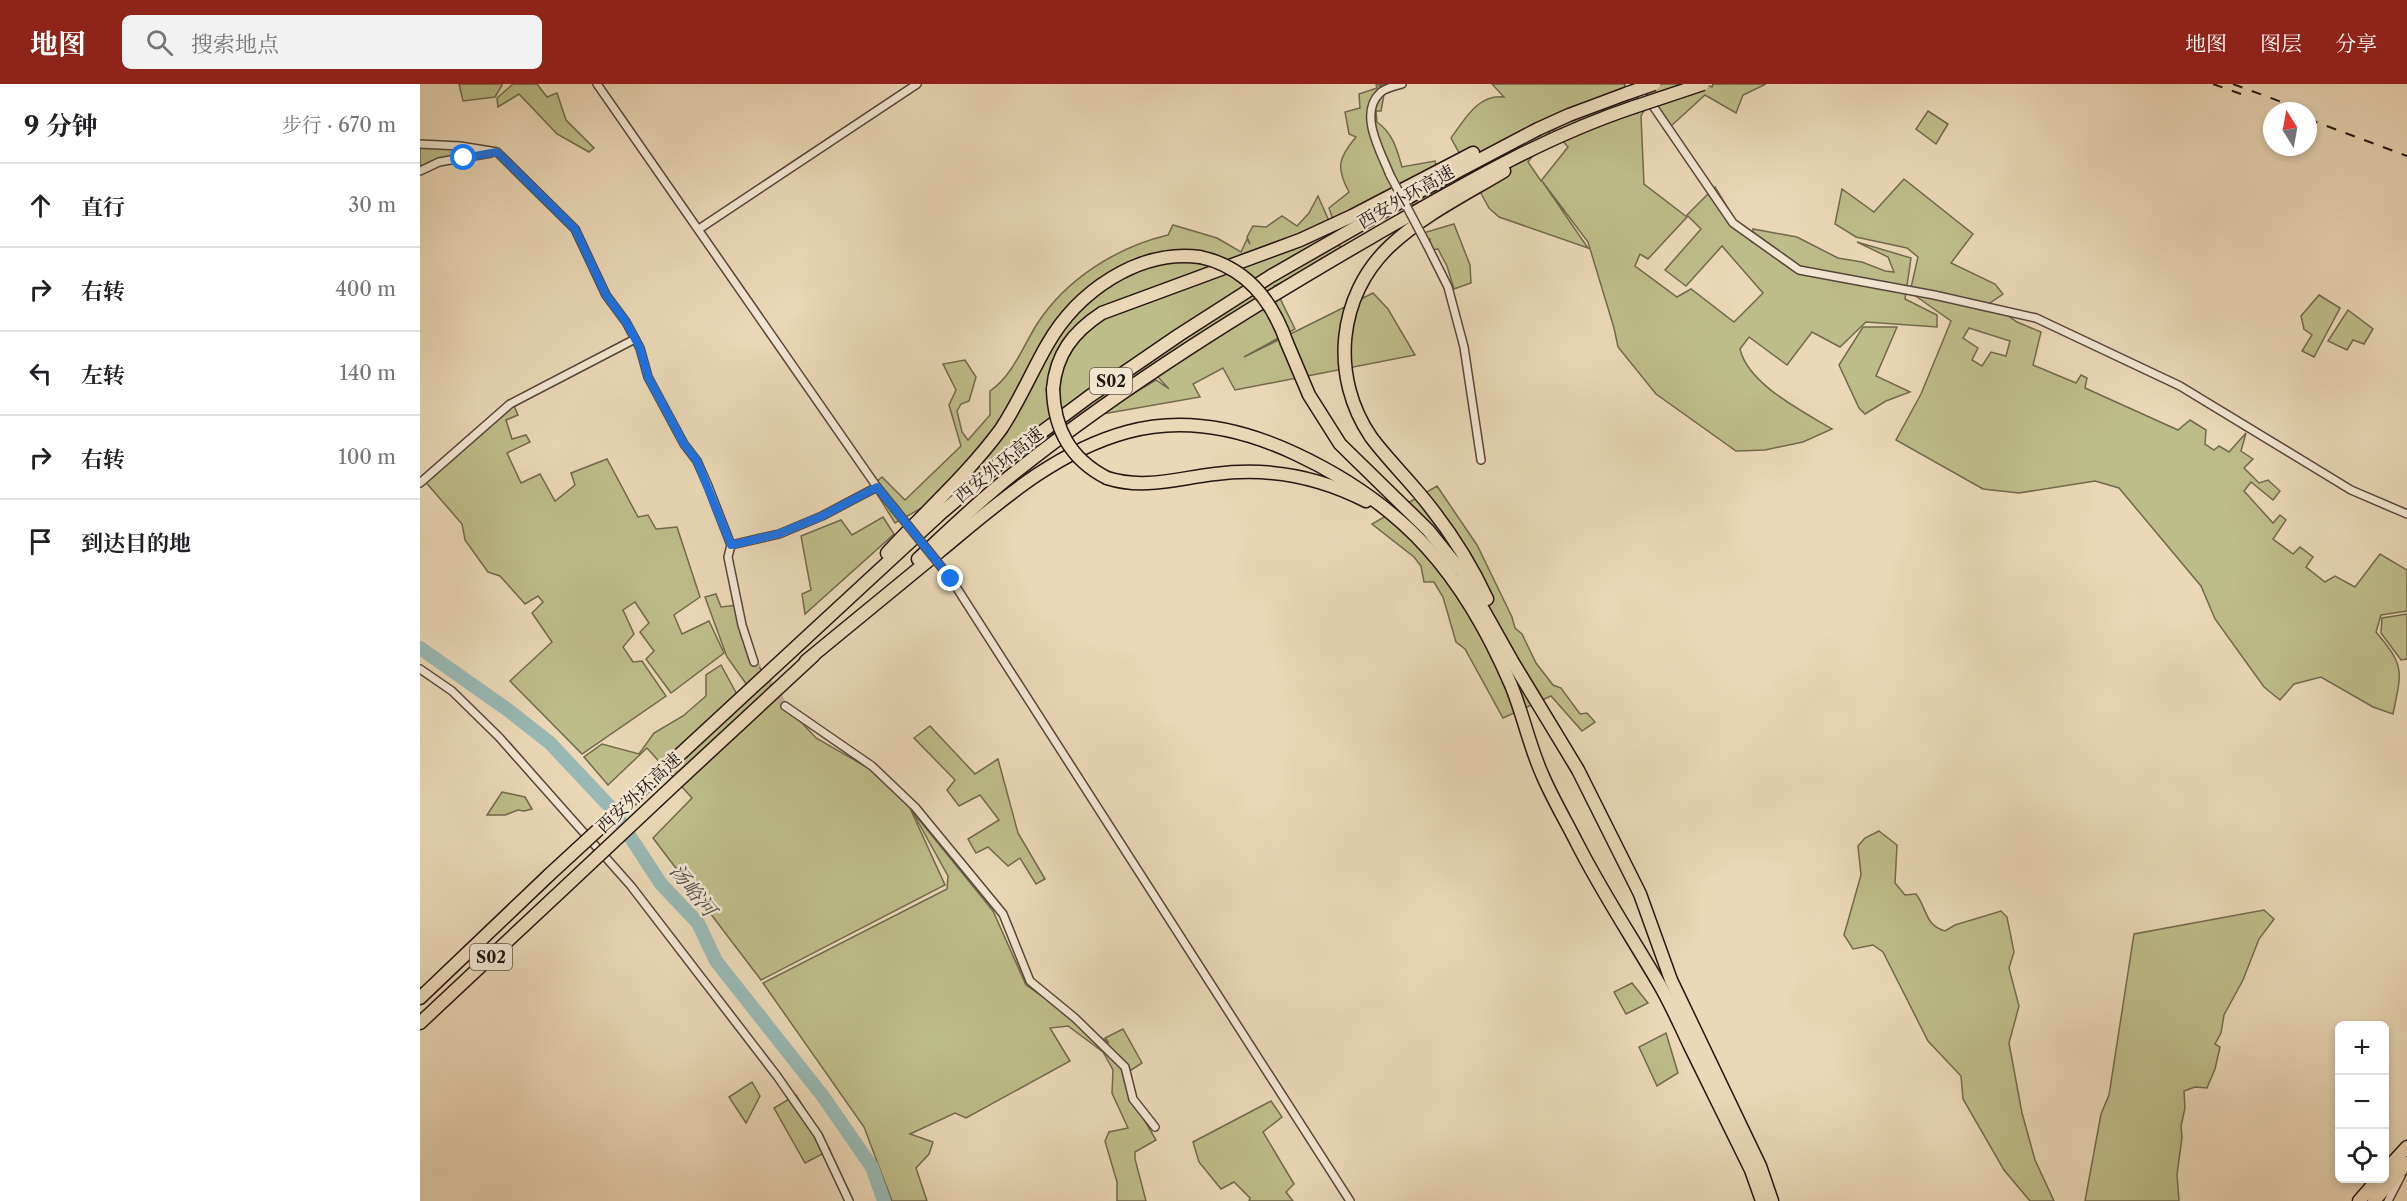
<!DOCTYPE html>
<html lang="zh">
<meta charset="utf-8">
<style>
body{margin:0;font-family:"Libre Caslon Text","Noto Serif SC",serif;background:#f2f2f2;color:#202124}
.controls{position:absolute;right:18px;bottom:18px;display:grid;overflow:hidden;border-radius:9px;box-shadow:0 3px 9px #0003}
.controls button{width:54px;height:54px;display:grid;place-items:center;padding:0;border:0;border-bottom:2px solid #e0e0e0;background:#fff;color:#202124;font:30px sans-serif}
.compass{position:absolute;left:1843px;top:18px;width:54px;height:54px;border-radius:50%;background:#fff;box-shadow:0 3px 9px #0003;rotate:349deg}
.stop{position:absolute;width:18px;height:18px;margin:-14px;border:4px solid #1a73e8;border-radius:50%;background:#fff}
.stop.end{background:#1a73e8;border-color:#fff;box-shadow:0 2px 6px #0008}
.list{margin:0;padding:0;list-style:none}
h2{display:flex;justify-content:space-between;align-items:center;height:78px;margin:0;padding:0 24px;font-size:26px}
h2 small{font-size:20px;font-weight:400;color:#757577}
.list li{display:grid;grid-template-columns:39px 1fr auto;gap:18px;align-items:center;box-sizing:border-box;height:84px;padding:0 24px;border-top:2px solid #e0e0e0}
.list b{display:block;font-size:22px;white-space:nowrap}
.list em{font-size:20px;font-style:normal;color:#757577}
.icon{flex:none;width:33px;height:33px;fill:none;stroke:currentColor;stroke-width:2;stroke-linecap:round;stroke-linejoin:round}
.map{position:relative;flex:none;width:1987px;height:1117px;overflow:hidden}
header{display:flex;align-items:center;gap:36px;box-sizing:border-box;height:84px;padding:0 30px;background:#8f2418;color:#fff}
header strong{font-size:28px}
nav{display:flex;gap:33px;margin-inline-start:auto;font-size:21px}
.search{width:420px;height:54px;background:#f2f2f2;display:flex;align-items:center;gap:15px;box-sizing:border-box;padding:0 21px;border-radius:9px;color:#757577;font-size:22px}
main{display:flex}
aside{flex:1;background:#fff}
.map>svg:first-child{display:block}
</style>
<header>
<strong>地图</strong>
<div class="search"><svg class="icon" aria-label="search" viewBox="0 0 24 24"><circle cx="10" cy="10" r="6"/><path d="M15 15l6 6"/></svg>搜索地点</div>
<nav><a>地图</a><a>图层</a><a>分享</a></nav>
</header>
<main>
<aside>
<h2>9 分钟<small>步行 · 670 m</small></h2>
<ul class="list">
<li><svg class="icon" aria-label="ahead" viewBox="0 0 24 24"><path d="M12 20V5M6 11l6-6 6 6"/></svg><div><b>直行</b></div><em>30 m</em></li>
<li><svg class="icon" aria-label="right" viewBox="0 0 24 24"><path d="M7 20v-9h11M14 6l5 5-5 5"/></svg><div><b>右转</b></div><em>400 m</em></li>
<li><svg class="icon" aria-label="left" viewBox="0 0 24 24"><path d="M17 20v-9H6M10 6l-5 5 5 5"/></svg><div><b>左转</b></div><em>140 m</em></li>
<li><svg class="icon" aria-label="right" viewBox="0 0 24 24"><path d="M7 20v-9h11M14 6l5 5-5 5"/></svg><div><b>右转</b></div><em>100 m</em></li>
<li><svg class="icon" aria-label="arrive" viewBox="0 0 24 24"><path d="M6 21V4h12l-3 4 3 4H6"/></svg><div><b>到达目的地</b></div></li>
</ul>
</aside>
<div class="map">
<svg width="1987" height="1117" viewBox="0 0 1987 1117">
<rect width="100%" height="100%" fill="#ead8b6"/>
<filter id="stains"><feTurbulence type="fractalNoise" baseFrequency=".00333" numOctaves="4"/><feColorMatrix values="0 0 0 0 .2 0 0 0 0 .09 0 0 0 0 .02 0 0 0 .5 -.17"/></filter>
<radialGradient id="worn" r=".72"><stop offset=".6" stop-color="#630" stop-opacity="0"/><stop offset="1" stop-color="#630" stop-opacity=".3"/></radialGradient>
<g fill="#bdbd89" stroke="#706a4d" stroke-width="1.5" fill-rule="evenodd">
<polygon points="39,0 82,0 82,1 75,13 43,17"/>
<polygon points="93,0 117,0 127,13 137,9 146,36 174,64 169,68 137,50 99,10 78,23 77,14"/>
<path d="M956 0H966L959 2 965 5 961 27H956L957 38C973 49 977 66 982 83L1015 77 1029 125 996 133 990 112 913 136 909 124 929 108C916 84 918 74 936 53L929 50 925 28 940 24 939 10 957 4Z"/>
<path d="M1072 0H1284L1292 3 1293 0H1346L1323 11 1316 29 1285 11 1250 43 1229 17 1221 32 1224 100 1267 133 1228 175 1220 170 1215 182 1257 213 1271 205 1314 238 1343 209 1302 162 1266 202 1245 186 1281 145 1267 131 1295 103 1323 149 1332 158 1333 145 1377 153 1418 174 1442 178 1465 187 1474 188 1468 173 1437 158 1491 174 1485 215 1517 231V243L1446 238 1420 263 1392 248 1367 281 1329 253 1320 265C1328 300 1382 327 1412 345L1383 358 1345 366 1316 367 1236 310 1198 263 1194 244 1168 158 1122 97 1168 164 1079 133 1069 124 1031 54C1045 35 1058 10 1084 13ZM1132 45 1148 63 1121 97 1108 78Z"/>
<polygon points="1508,27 1528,40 1516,60 1496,45"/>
<polygon points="0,62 69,67 0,86"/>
<path d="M1484 95 1553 150 1531 179 1575 200 1583 210 1570 219 1597 238 1621 248 1613 281 1656 299 1661 291 1667 294 1665 304 1758 346 1770 336 1786 346 1785 360 1794 366 1799 362 1809 368 1826 349 1821 367 1833 375 1824 384 1839 399 1848 396 1860 407 1853 416 1831 398 1824 407 1853 439 1860 431 1866 436 1853 455 1873 470 1880 463 1893 473 1886 483 1905 498 1915 492 1935 503 1960 470 1987 486V527L1961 531 1956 548C1985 582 1982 587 1973 630L1953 623 1901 593 1874 600 1860 616 1844 603 1795 535 1781 502 1699 404 1675 397 1599 409 1563 405 1476 356 1501 310 1531 237 1490 208 1498 173 1487 164 1436 153 1415 140 1422 105 1454 128ZM1549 244 1590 257 1586 272 1571 268 1562 282 1552 276 1558 264 1543 254Z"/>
<path d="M898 112 923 169 854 202 875 245 824 273 953 209 968 225 995 271 815 306 803 284 773 300 780 313 677 331 736 296 749 305 736 291 475 439 452 402 462 393 485 416 541 362 529 321 536 306 523 280 545 276 556 293 549 317 541 320 537 327 542 348 548 356 570 331V307C593 291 602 264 617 240 646 195 697 163 748 151L753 141 797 154 821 168 827 155 830 160 827 153 833 142 846 143 862 132 877 142 889 129Z"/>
<polygon points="1034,140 1050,181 1051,199 1034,205 1027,182 1018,165 1009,166 1010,155 1004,156 1003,149"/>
<polygon points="1899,211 1920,224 1894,273 1882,267 1892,251 1884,245 1881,232"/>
<polygon points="1928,226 1953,245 1944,260 1933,256 1927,266 1908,257"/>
<polygon points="1443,243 1477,243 1456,292 1490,308 1466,317 1445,330 1439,324 1419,281"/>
<polygon points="92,317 98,331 86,336 92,355 106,351 110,358 87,369 101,399 120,390 135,417 155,401 151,389 187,375 218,433 228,431 236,445 257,443 280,513 254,531 262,550 289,537 304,569 251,609 226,575 234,567 220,548 229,539 215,518 203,526 214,550 203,563 213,578 222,577 246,612 162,670 90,597 132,558 112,529 123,518 118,512 105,520 80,492 68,488 45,456 42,440 3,395"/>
<polygon points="1017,402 1057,461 1092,533 1095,544 1102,550 1116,579 1133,601 1141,604 1160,630 1167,629 1175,638 1162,647 1131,612 1083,634 1045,565 1036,558 1023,513 1014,498 1004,498 1001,482 994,473 952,440"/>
<polygon points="463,433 474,450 385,530 382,510 391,506 381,452 421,436 432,451"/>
<polygon points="296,510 301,523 318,521 324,557 357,612 396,654 450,685 489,722 525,801 341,896 233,754 272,714 227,664 188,701 164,673 182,660 219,670 234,649 263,632 286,612 286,591 301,581 319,614 332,608 307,573 285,513"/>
<polygon points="1987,530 1987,575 1981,576 1961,549 1962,534"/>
<polygon points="510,642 555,690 578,675 598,749 625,795 616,800 600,774 588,782 568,763 556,769 548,755 579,736 560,711 539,722 527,706 535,696 494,654"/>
<polygon points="82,708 105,713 112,725 104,727 98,726 85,731 67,731"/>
<polygon points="492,727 573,827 606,901 689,959 685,954 703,945 722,979 708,988 709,1010 736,1056 715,1068 715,1075 726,1117 697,1117 697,1098 685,1057 689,1048 708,1044 692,1009 693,986 683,968 648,942 630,944 650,977 546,1034 535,1029 490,1050 513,1058 509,1070 496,1084 507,1117 472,1117 444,1043 343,899 527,805 528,792"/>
<path d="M1459 747 1477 761 1475 799 1485 811 1496 810C1507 824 1505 842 1525 847L1535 841 1581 827 1587 833 1594 868 1589 884 1599 922 1589 959 1602 1029 1615 1076 1634 1117H1610L1584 1086 1543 1015 1541 992 1508 957 1463 868 1453 861 1433 865 1424 851 1441 791 1438 762 1445 754Z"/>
<polygon points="1844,826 1854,835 1839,855 1823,896 1804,931 1801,949 1795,960 1800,963 1795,985 1787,1004 1775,1003 1764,1007 1765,1024 1761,1042 1762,1053 1757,1091 1759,1117 1665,1117 1681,1030 1689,1011 1714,850"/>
<polygon points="1212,899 1228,919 1206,930 1194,908"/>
<polygon points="1246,949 1258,989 1237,1002 1219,963"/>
<polygon points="332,998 340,1012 326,1039 309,1013"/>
<polygon points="376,1011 410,1066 385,1079 354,1024"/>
<polygon points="851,1017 862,1033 843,1048 874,1100 866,1108 873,1117 829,1117 830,1114 814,1098 801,1105 779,1078 773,1058"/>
</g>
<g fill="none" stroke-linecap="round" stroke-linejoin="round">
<polyline stroke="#98b9b4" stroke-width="14" points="0,564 88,626 130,659 192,725 241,800 278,839 296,877 402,1011 452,1083 464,1117"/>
<polyline stroke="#c2b195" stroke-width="7" stroke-dasharray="7 3.5" stroke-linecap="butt" points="334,578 365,622"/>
<defs>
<g id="street">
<polyline points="177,0 457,403 474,424"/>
<polyline points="1209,0 1233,22 1313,139 1379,186 1514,211 1616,234 1760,302 1931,406 1987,430"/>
<polyline points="0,60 40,62 77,68 155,145 186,211 206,238 220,264 228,293 264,360 277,377 288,402 311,461 308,473 322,541 334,578"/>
<polyline points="0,87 19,78 71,69"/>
<path d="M970 91C961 68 938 30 960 9 965 4 975 2 982 0"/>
<polyline points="279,145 497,0"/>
<polyline points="1007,161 1028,203 1044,263 1061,376"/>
<polyline points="0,399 90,320 215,255"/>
<polyline points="311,461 359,450 402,432 457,403"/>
<polyline points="531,495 930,1117"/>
<polyline points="0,585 32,607 79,653 211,802 357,992 398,1051 429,1117"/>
<polyline points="365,622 452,682 495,723 583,830 610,897 655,934 705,983 713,1015 735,1043"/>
<polyline points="1968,1117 1981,1092"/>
</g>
<g id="highway">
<polyline points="867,259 889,311 920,360 1008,446 1042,488 1092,577 1158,686 1220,810 1251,896 1340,1082 1352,1117"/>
<path d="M633 305C636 270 653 248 682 229L880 156 932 132 1053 69"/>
<path d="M687 394C724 406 759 394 795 390 848 383 899 393 946 417"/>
<path d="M467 469C505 428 548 390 581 345 599 318 611 289 627 261 657 208 718 165 780 173"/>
<path d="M498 475C529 446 560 416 593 390 706 300 829 224 955 151 1039 103 1121 54 1214 23"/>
<path d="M1067 515C1049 476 1026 441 998 408 983 390 965 372 951 353 910 293 917 212 970 162 1003 131 1046 110 1084 87"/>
<path d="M386 577C431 540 475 504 520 467 577 420 634 368 707 348 765 332 823 345 876 370 985 421 1044 491 1091 601 1103 630 1109 661 1122 690 1132 714 1146 737 1158 761 1182 808 1211 852 1238 898 1250 918 1260 941 1270 962 1291 1004 1311 1045 1331 1086L1342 1117"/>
<polyline points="243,686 520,430 579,380 670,312 759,251 851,192 989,113 1118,45 1149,31 1208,9"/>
<polyline points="255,700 393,572"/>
<polyline points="0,914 129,791"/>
<polyline points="0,939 142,806"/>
<polyline points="1964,1088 1987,1063"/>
<polyline points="1939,1117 1959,1094"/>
<polyline points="1954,1117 1987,1079"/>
</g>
</defs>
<use href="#street" stroke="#56463a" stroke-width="10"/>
<use href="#highway" stroke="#241611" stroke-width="15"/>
<use href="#street" stroke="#f1e6d0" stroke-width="7"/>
<use href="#highway" stroke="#ead8b6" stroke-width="12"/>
<g stroke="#241611" stroke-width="2" stroke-dasharray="10 10" stroke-linecap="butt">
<polyline points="1793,0 1821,10"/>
<polyline points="1813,0 1886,27"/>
<polyline points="1888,35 1987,72"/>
</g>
<defs>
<g id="street-bridge">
<polyline points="970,91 1007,161"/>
<polyline points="474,424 531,495"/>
</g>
<g id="highway-bridge">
<polyline points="1208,9 1234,0"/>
<polyline points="1214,23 1283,0"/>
<path d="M780 173C826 183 852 216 867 259"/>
<path d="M633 305C634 345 650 375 687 394"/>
<polyline points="129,791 243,686"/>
<polyline points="142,806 255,700"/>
</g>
</defs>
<use href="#street-bridge" stroke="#56463a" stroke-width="10" stroke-linecap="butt"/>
<use href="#highway-bridge" stroke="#241611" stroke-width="15" stroke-linecap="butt"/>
<use href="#street-bridge" stroke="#f1e6d0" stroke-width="7"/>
<use href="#highway-bridge" stroke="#ead8b6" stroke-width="12"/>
</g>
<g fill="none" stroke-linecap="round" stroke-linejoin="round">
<polyline stroke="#1a73e8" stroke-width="8" points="44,74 77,68 155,145 186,211 206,238 220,264 228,293 264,360 277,377 311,461 358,450 402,432 457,403 531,495"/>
</g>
<g text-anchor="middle" stroke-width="5" stroke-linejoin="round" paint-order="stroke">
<g fill="#f1e6d0" stroke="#62544a" stroke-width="1.5">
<rect x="670" y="284" width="42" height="26" rx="4.5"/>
<rect x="50" y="860" width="42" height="26" rx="4.5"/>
</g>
<g font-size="16" font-weight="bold" fill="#241611">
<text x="691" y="303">S02</text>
<text x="71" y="879">S02</text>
</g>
<g font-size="18" fill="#241611" stroke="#f1e6d0">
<text transform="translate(986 113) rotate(-30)" y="6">西安外环高速</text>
<text transform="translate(579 381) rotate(-39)" y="6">西安外环高速</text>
<text transform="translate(219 709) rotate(-43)" y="6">西安外环高速</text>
</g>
<g font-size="20" font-style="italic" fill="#4d4f4a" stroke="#f1e6d0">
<text transform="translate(273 806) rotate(51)" y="7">汤峪河</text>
</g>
</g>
<rect width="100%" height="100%" filter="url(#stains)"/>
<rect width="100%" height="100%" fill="url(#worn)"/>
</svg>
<div class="controls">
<button>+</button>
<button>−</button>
<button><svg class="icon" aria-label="locate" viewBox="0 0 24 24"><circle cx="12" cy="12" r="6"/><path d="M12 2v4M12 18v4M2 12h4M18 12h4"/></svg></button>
</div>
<svg class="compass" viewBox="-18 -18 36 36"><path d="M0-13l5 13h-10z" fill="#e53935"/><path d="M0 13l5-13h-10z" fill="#757577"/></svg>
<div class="stop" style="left:44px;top:74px"></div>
<div class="stop end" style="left:531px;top:495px"></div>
</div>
</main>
